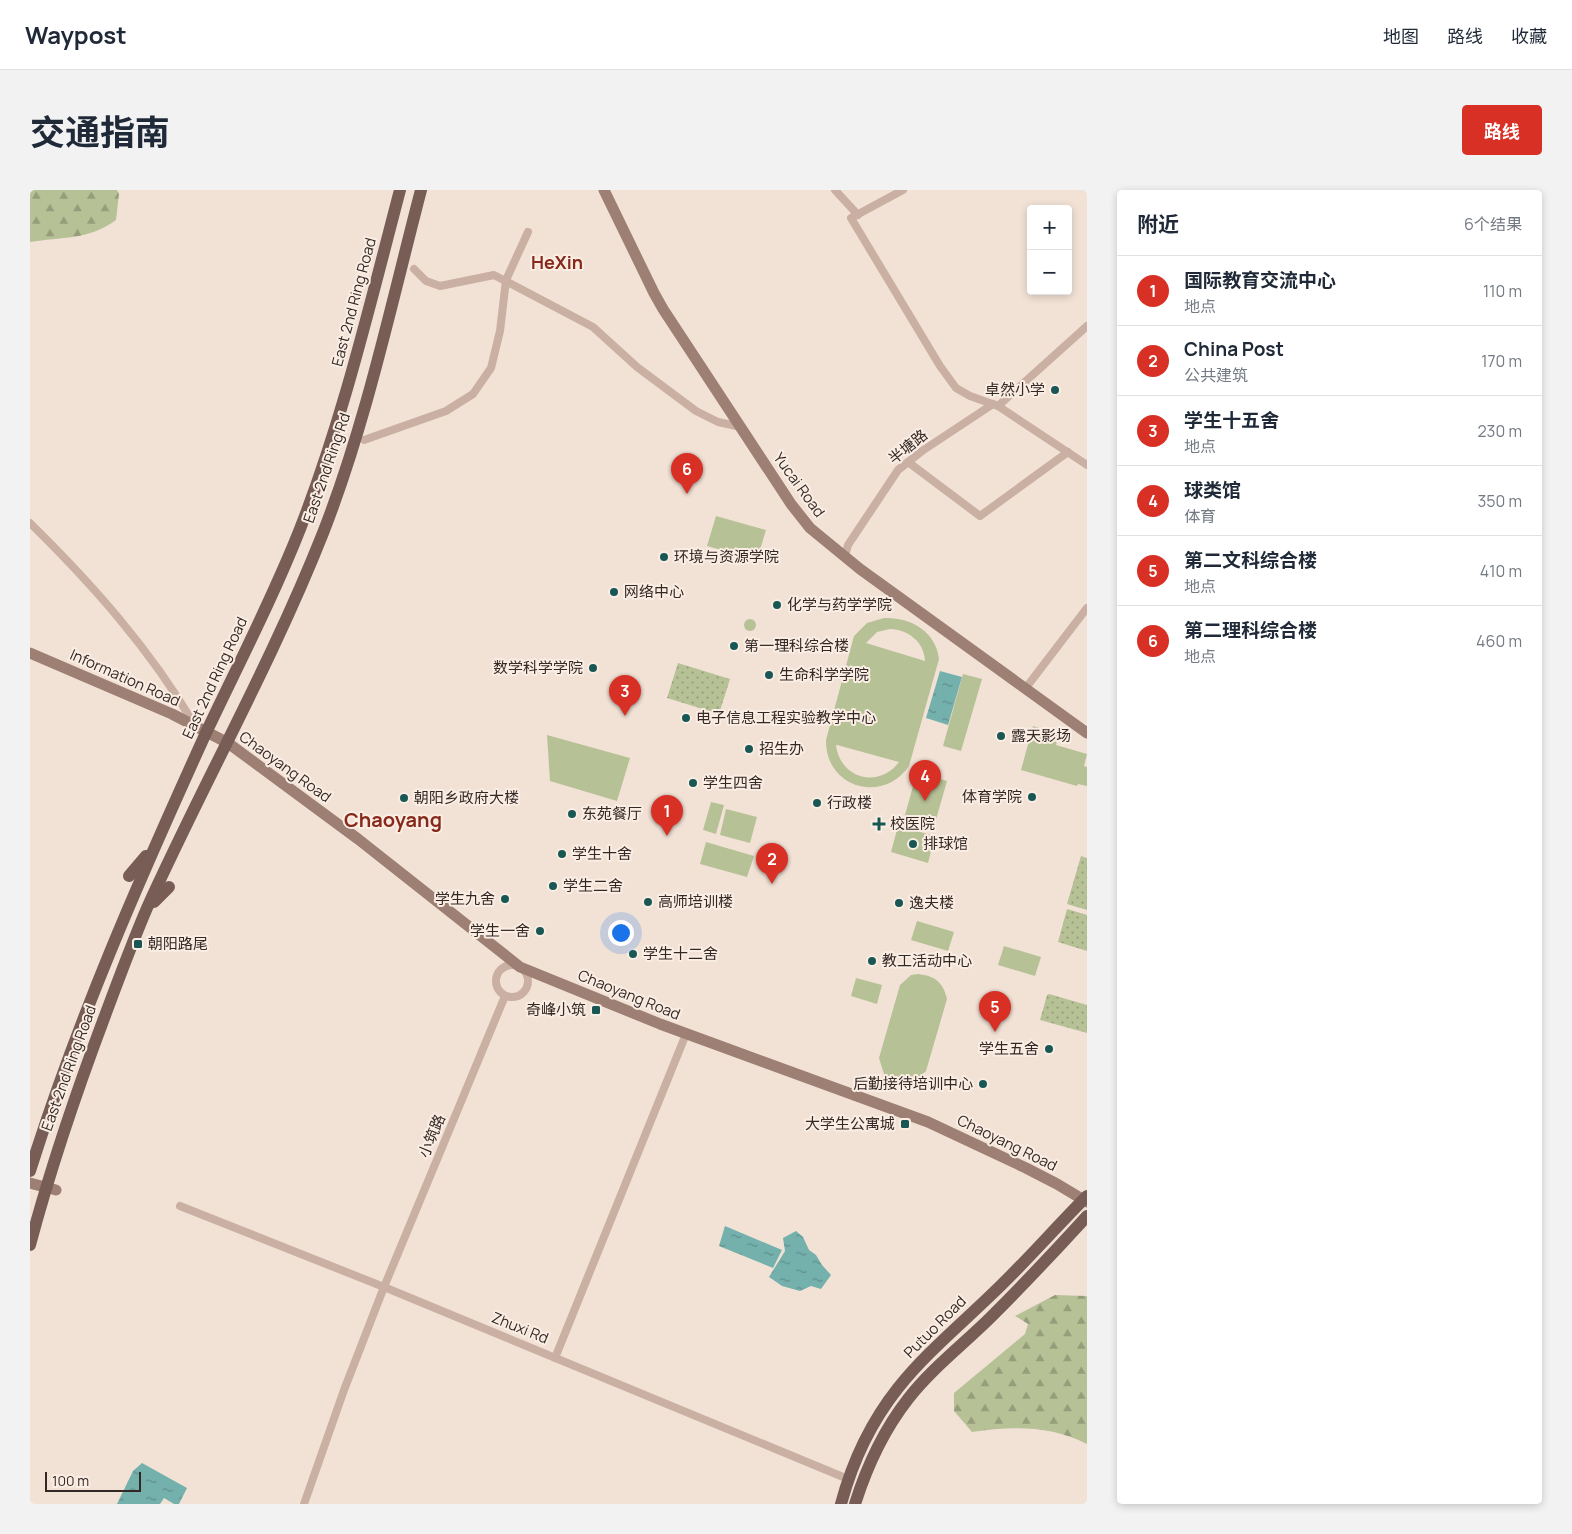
<!DOCTYPE html>
<html lang="zh">
<meta charset="utf-8">
<style>
body{margin:0;font-family:Manrope,"Noto Sans SC",sans-serif;background:#f2f2f3;color:#1f2937}
.controls{position:absolute;right:15px;top:15px;display:grid;overflow:hidden;border-radius:5px;box-shadow:0 2px 8px #0003}
.controls button{width:45px;height:45px;display:grid;place-items:center;padding:0;border:0;border-bottom:1px solid #e0e1e3;background:#fff;color:#1f2937;font:25px sans-serif}
.scale{position:absolute;left:15px;bottom:12px;width:96px;box-sizing:border-box;padding-left:5px;border:2px solid #342825;border-top:0;font-size:14px;line-height:18px;white-space:nowrap;color:#342825;-webkit-text-stroke:4px #faede3;paint-order:stroke}
.you{position:absolute;left:590px;top:742px;width:18px;height:18px;margin:-12px;border:4px solid #fff;border-radius:50%;background:#1a73e8;box-shadow:0 0 0 8px #1a73e833}
.badge{display:grid;place-items:center;width:32px;height:32px;border-radius:50%;background:#d93025;color:#fff;font-size:16px;font-weight:700}
.pin{position:absolute;translate:-50% -41px;filter:drop-shadow(0 1px 2px #0008)}
.pin::after{content:'';position:absolute;top:26px;width:18px;height:15px;background:inherit;clip-path:polygon(0 0,100% 0,50% 100%)}
.list{margin:0;padding:0;list-style:none}
h2{display:flex;justify-content:space-between;align-items:center;height:65px;margin:0;padding:0 20px;font-size:21px}
h2 small{font-size:16px;font-weight:400;color:#747a83}
.list li{display:grid;grid-template-columns:32px 1fr auto;gap:15px;align-items:center;box-sizing:border-box;height:70px;padding:0 20px;border-top:1px solid #e0e1e3}
.list b{display:block;font-size:19px;white-space:nowrap}
.list p{margin:0;font-size:16px;white-space:nowrap;color:#747a83}
.list em{font-size:16px;font-style:normal;color:#747a83}
.map{position:relative;flex:none;width:1057px;height:1314px;overflow:hidden;border-radius:5px}
header{display:flex;align-items:center;gap:30px;box-sizing:border-box;height:70px;padding:0 25px;background:#fff;border-bottom:1px solid #e0e1e3}
header strong{font-size:24px}
nav{display:flex;gap:28px;margin-inline-start:auto;font-size:18px}
.intro{display:flex;align-items:center;justify-content:space-between;box-sizing:border-box;height:120px;padding:0 30px}
h1{margin:0;font-size:35px}
.button{padding:12px 22px;border-radius:5px;background:#d93025;color:#fff;font-size:18px;font-weight:700}
main{display:flex;gap:30px;padding:0 30px}
aside{flex:1;background:#fff;border-radius:5px;box-shadow:0 2px 8px #0003}
.map>svg:first-child{display:block}
</style>
<header>
<strong>Waypost</strong>
<nav><a>地图</a><a>路线</a><a>收藏</a></nav>
</header>
<div class="intro"><h1>交通指南</h1><a class="button">路线</a></div>
<main>
<div class="map">
<svg width="1057" height="1314" viewBox="0 0 1057 1314">
<defs>
<pattern id="forest-firs" width="22" height="20" patternUnits="userSpaceOnUse" patternTransform="scale(1.25)"><rect width="22" height="20" fill="#b7c196"/><path d="M5 1l3.5 6h-7zM16 11l3.5 6h-7z" fill="#969d7a"/></pattern>
<pattern id="park-dots" width="8" height="8" patternUnits="userSpaceOnUse" patternTransform="scale(1.25)"><rect width="8" height="8" fill="#b7c196"/><path d="M2 2h.1M6 6h.1" fill="none" stroke="#969d7a" stroke-width="1.8" stroke-linecap="round"/></pattern>
<pattern id="water-ripples" width="26" height="14" patternUnits="userSpaceOnUse" patternTransform="scale(1.25)"><rect width="26" height="14" fill="#74b0ac"/><path d="M2 4q2-2 4 0t4 0M15 11q2-2 4 0t4 0" fill="none" stroke="#608f8c"/></pattern>
</defs>
<rect width="100%" height="100%" fill="#f2e2d6"/>
<g fill="#b7c196" fill-rule="evenodd">
<polygon points="686,326 736,340 727,370 677,356"/>
<path d="M854 428C880 427 906 441 909 469L879 576C852 615 795 597 796 550L824 446 837 433ZM860 439C878 440 894 451 895 471L836 453 847 442ZM806 555H807L869 572C849 599 810 589 806 555Z"/>
<circle cx="720" cy="435" r="6"/>
<polygon points="933,484 952,489 931,561 913,556"/>
<polygon points="1003,536 1029,544 1026,555 1057,564 1054,576 1057,577 1057,596 1048,594 1047,596 991,580"/>
<polygon points="517,545 600,568 587,611 520,591"/>
<polygon points="887,582 917,591 903,640 873,632"/>
<polygon points="681,612 694,615 686,644 673,640"/>
<polygon points="696,619 727,627 720,653 690,645"/>
<polygon points="868,636 905,646 898,673 861,662"/>
<polygon points="676,652 724,666 717,687 670,674"/>
<polygon points="887,731 924,742 918,761 881,750"/>
<polygon points="974,756 1011,767 1005,786 968,775"/>
<path d="M888 784C905 786 913 792 917 809L896 881 884 892 876 894H867L860 890 854 884 849 868 870 795 881 785Z"/>
<polygon points="826,788 852,795 847,814 821,806"/>
</g>
<g fill="url(#forest-firs)">
<path d="M0 0H87L89 4 86 30C59 50 31 47 0 52Z"/>
<path d="M1025 1105 1057 1106V1254C1021 1235 981 1236 942 1242L924 1221V1203L995 1144 998 1134 985 1126Z"/>
</g>
<g fill="url(#park-dots)">
<polygon points="648,473 700,489 689,524 637,508"/>
<polygon points="1051,666 1057,668 1057,720 1037,714"/>
<polygon points="1037,719 1057,725 1057,761 1028,752"/>
<polygon points="1019,804 1057,815 1057,843 1010,830 1017,805"/>
</g>
<g fill="url(#water-ripples)">
<polygon points="910,481 932,487 918,535 896,528"/>
<polygon points="695,1036 752,1060 743,1078 689,1056"/>
<polygon points="766,1041 773,1047 779,1060 786,1065 792,1075 801,1085 791,1099 781,1096 770,1101 752,1096 739,1087 755,1061 753,1048"/>
<polygon points="112,1273 157,1298 149,1314 144,1314 134,1308 130,1314 87,1314 103,1281"/>
</g>
<g fill="none" stroke-linecap="round" stroke-linejoin="round">
<g stroke="#cab0a2" stroke-width="8">
<polyline points="805,0 828,25"/>
<polyline points="873,0 821,28 910,176 926,198 940,206 968,216 1057,275"/>
<polyline points="384,79 396,91 410,96 464,85 563,137 607,177 666,221 688,232 711,237"/>
<polyline points="968,216 1057,136"/>
<polyline points="334,250 416,221 443,204 461,178 470,141 476,90 498,42"/>
<polyline points="878,272 950,326 1038,262"/>
<path d="M0 333C62 394 120 459 164 534"/>
<polyline points="815,366 818,355 868,280 892,261 963,214"/>
<polyline points="995,499 1057,418"/>
<circle cx="482" cy="791" r="16"/>
<polyline points="150,1016 354,1097 818,1289"/>
<polyline points="525,1168 656,844"/>
<polyline points="274,1314 314,1200 354,1097 475,806"/>
</g>
<g stroke="#9e7f74" stroke-width="11">
<polyline points="574,0 624,103 633,119 761,314 780,338 830,379 1057,543"/>
<polyline points="0,463 142,524 198,553 328,649 490,777 630,834 898,932 996,978 1027,994 1057,1012"/>
<polyline points="0,993 26,1000"/>
</g>
<g stroke="#775d55" stroke-width="12">
<polyline points="99,686 116,666"/>
<polyline points="124,712 139,697"/>
<path d="M0 981C47 831 110 688 175 545 207 477 242 410 270 339 313 229 340 114 370 0"/>
<path d="M0 1055C21 976 47 900 76 823 89 788 102 753 117 718 174 592 242 472 293 343 336 233 361 115 391 0"/>
<path d="M811 1314C822 1273 841 1232 868 1198 895 1164 930 1135 962 1104 995 1073 1025 1038 1057 1006"/>
<path d="M825 1314C837 1276 853 1241 878 1209 901 1179 935 1153 962 1126 995 1093 1026 1060 1057 1026"/>
</g>
</g>
<g fill="#195755" stroke="#faede3" stroke-width="2">
<circle cx="1025" cy="200" r="5"/>
<circle cx="634" cy="367" r="5"/>
<circle cx="584" cy="402" r="5"/>
<circle cx="747" cy="415" r="5"/>
<circle cx="704" cy="456" r="5"/>
<circle cx="563" cy="478" r="5"/>
<circle cx="739" cy="485" r="5"/>
<circle cx="656" cy="528" r="5"/>
<circle cx="971" cy="546" r="5"/>
<circle cx="719" cy="559" r="5"/>
<circle cx="663" cy="593" r="5"/>
<circle cx="1002" cy="607" r="5"/>
<circle cx="374" cy="608" r="5"/>
<circle cx="787" cy="613" r="5"/>
<circle cx="542" cy="624" r="5"/>
<path d="M846.5 626.5h5v5h5v5h-5v5h-5v-5h-5v-5h5z"/>
<circle cx="883" cy="654" r="5"/>
<circle cx="532" cy="664" r="5"/>
<circle cx="523" cy="696" r="5"/>
<circle cx="475" cy="709" r="5"/>
<circle cx="618" cy="712" r="5"/>
<circle cx="869" cy="713" r="5"/>
<circle cx="510" cy="741" r="5"/>
<rect x="103" y="749" width="10" height="10" rx="2.5"/>
<circle cx="603" cy="764" r="5"/>
<circle cx="842" cy="771" r="5"/>
<rect x="561" y="815" width="10" height="10" rx="2.5"/>
<circle cx="1019" cy="859" r="5"/>
<circle cx="953" cy="894" r="5"/>
<rect x="870" y="929" width="10" height="10" rx="2.5"/>
</g>
<g text-anchor="middle" stroke-width="4" stroke-linejoin="round" paint-order="stroke">
<g font-size="15" fill="#342825" stroke="#faede3">
<text transform="translate(324 112) rotate(-75)" y="5">East 2nd Ring Road</text>
<text transform="translate(878 257) rotate(-39)" y="5">半塘路</text>
<text transform="translate(297 278) rotate(-71)" y="5">East 2nd Ring Rd</text>
<text transform="translate(769 295) rotate(54)" y="5">Yucai Road</text>
<text transform="translate(95 488) rotate(24)" y="5">Information Road</text>
<text transform="translate(185 488) rotate(-65)" y="5">East 2nd Ring Road</text>
<text transform="translate(255 577) rotate(36)" y="5">Chaoyang Road</text>
<text transform="translate(599 805) rotate(22)" y="5">Chaoyang Road</text>
<text transform="translate(39 878) rotate(-70)" y="5">East 2nd Ring Road</text>
<text transform="translate(402 946) rotate(-67)" y="5">小筑路</text>
<text transform="translate(977 953) rotate(26)" y="5">Chaoyang Road</text>
<text transform="translate(905 1137) rotate(-45)" y="5">Putuo Road</text>
<text transform="translate(490 1138) rotate(22)" y="5">Zhuxi Rd</text>
</g>
<g font-size="15" fill="#342825" stroke="#faede3" text-anchor="start">
<text x="1015" y="205" text-anchor="end">卓然小学</text>
<text x="644" y="372">环境与资源学院</text>
<text x="594" y="407">网络中心</text>
<text x="757" y="420">化学与药学学院</text>
<text x="714" y="461">第一理科综合楼</text>
<text x="553" y="483" text-anchor="end">数学科学学院</text>
<text x="749" y="490">生命科学学院</text>
<text x="666" y="533">电子信息工程实验教学中心</text>
<text x="981" y="551">露天影场</text>
<text x="729" y="564">招生办</text>
<text x="673" y="598">学生四舍</text>
<text x="992" y="612" text-anchor="end">体育学院</text>
<text x="384" y="613">朝阳乡政府大楼</text>
<text x="797" y="618">行政楼</text>
<text x="552" y="629">东苑餐厅</text>
<text x="860" y="639">校医院</text>
<text x="893" y="659">排球馆</text>
<text x="542" y="669">学生十舍</text>
<text x="533" y="701">学生二舍</text>
<text x="465" y="714" text-anchor="end">学生九舍</text>
<text x="628" y="717">高师培训楼</text>
<text x="879" y="718">逸夫楼</text>
<text x="500" y="746" text-anchor="end">学生一舍</text>
<text x="118" y="759">朝阳路尾</text>
<text x="613" y="769">学生十二舍</text>
<text x="852" y="776">教工活动中心</text>
<text x="556" y="825" text-anchor="end">奇峰小筑</text>
<text x="1009" y="864" text-anchor="end">学生五舍</text>
<text x="943" y="899" text-anchor="end">后勤接待培训中心</text>
<text x="865" y="939" text-anchor="end">大学生公寓城</text>
</g>
<g font-size="18" font-weight="bold" fill="#87291a" stroke="#faede3">
<text x="527" y="79">HeXin</text>
</g>
<g font-size="20" font-weight="bold" fill="#87291a" stroke="#faede3">
<text x="363" y="637">Chaoyang</text>
</g>
</g>
</svg>
<div class="controls">
<button>+</button>
<button>−</button>
</div>
<div class="scale">100 m</div>
<div class="you"></div>
<div class="pin badge" style="left:637px;top:646px">1</div>
<div class="pin badge" style="left:742px;top:694px">2</div>
<div class="pin badge" style="left:595px;top:526px">3</div>
<div class="pin badge" style="left:895px;top:611px">4</div>
<div class="pin badge" style="left:965px;top:842px">5</div>
<div class="pin badge" style="left:657px;top:304px">6</div>
</div>
<aside>
<h2>附近<small>6个结果</small></h2>
<ul class="list">
<li><span class="badge">1</span><div><b>国际教育交流中心</b><p>地点</p></div><em>110 m</em></li>
<li><span class="badge">2</span><div><b>China Post</b><p>公共建筑</p></div><em>170 m</em></li>
<li><span class="badge">3</span><div><b>学生十五舍</b><p>地点</p></div><em>230 m</em></li>
<li><span class="badge">4</span><div><b>球类馆</b><p>体育</p></div><em>350 m</em></li>
<li><span class="badge">5</span><div><b>第二文科综合楼</b><p>地点</p></div><em>410 m</em></li>
<li><span class="badge">6</span><div><b>第二理科综合楼</b><p>地点</p></div><em>460 m</em></li>
</ul>
</aside>
</main>
